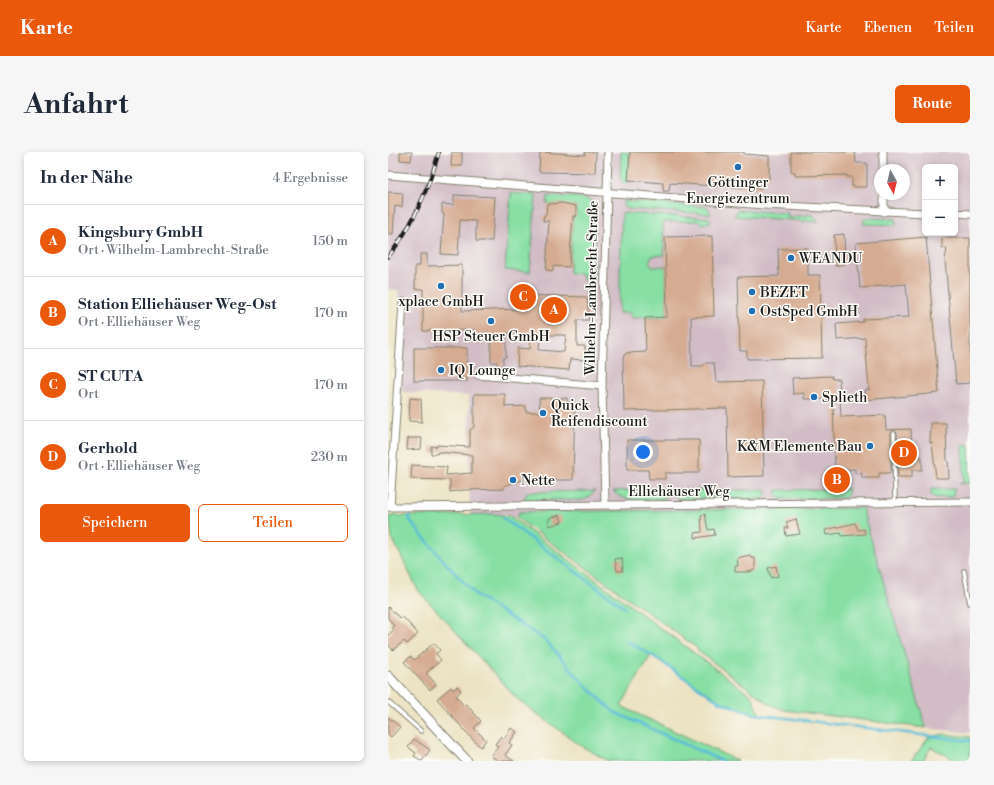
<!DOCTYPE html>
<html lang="de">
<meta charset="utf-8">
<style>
body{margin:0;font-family:"Libre Bodoni",serif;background:#f6f6f7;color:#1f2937}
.controls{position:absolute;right:12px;top:12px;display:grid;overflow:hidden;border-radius:6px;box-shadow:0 2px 6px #0003}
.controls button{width:36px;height:36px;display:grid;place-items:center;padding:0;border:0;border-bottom:1px solid #e0e1e3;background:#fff;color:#1f2937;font:20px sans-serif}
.compass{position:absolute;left:486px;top:12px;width:36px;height:36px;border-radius:50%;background:#fff;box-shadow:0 2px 6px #0003;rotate:172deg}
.you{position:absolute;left:255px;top:300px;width:14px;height:14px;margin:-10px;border:3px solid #fff;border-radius:50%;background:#1a73e8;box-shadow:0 0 0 6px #1a73e833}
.badge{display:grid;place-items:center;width:26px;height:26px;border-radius:50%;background:#ea580c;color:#fff;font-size:13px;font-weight:700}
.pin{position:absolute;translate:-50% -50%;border:2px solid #fff;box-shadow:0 1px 4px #0006}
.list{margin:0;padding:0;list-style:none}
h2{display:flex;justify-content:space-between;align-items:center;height:52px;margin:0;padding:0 16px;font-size:17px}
h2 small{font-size:13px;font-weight:400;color:#747a83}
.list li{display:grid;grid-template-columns:26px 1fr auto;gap:12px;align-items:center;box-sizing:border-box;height:72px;padding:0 16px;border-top:1px solid #e0e1e3}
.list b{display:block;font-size:15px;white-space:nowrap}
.list p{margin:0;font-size:13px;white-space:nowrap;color:#747a83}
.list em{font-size:13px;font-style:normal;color:#747a83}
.actions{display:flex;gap:8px;padding:12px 16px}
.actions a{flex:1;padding:9px 0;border:1px solid #ea580c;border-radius:6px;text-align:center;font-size:14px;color:#ea580c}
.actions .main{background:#ea580c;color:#fff}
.map{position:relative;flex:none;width:582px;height:609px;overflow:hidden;border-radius:6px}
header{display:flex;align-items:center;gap:24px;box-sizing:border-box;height:56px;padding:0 20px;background:#ea580c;color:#fff}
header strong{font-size:19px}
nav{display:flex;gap:22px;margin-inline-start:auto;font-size:14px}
.intro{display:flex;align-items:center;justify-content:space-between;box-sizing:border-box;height:96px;padding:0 24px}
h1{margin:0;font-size:28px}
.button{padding:10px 18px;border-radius:6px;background:#ea580c;color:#fff;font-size:14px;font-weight:700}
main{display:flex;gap:24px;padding:0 24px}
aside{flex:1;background:#fff;border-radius:6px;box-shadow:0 2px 6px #0003}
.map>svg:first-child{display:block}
</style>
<header>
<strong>Karte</strong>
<nav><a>Karte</a><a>Ebenen</a><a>Teilen</a></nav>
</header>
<div class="intro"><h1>Anfahrt</h1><a class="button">Route</a></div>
<main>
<aside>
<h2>In der Nähe<small>4 Ergebnisse</small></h2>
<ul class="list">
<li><span class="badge">A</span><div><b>Kingsbury GmbH</b><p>Ort · Wilhelm-Lambrecht-Straße</p></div><em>150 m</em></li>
<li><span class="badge">B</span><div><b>Station Elliehäuser Weg-Ost</b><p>Ort · Elliehäuser Weg</p></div><em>170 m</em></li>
<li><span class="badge">C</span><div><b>ST CUTA</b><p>Ort</p></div><em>170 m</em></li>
<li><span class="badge">D</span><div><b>Gerhold</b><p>Ort · Elliehäuser Weg</p></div><em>230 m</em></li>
</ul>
<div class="actions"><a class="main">Speichern</a><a>Teilen</a></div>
</aside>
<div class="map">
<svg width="582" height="609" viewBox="0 0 582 609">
<rect width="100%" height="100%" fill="#fdfcf7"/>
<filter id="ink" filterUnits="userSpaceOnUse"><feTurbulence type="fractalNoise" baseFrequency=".025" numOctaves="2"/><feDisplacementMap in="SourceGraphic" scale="8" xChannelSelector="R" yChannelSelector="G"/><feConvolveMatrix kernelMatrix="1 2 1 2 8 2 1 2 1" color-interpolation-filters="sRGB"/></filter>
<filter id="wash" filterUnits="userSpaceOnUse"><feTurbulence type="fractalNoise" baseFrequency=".012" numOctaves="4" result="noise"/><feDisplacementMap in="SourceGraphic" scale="16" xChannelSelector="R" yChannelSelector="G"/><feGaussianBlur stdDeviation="0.9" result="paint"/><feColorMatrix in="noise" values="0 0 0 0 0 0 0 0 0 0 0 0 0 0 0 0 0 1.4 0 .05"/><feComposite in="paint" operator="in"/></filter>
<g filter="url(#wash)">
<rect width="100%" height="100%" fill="#ece3c3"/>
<path fill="#d2bdc6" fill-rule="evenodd" d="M0 0H582V581L538 576 474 356 131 360 129 366 117 362H82L81 244 13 240 17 168 16 146H10V138L0 137ZM537 15H567V81H537ZM492 18H516V42H492Z"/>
<g fill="#87dfa4" stroke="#527e60">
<polygon points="233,0 242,0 240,33 232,28"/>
<polygon points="123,41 148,43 142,120 117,118"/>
<path d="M160 44C173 45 200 42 208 53L206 129 195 128V122L181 121 185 64H188V54L159 52Z"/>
<polygon points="239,49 320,55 323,62 240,57 235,53 235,50"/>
<polygon points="350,58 400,61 399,65 405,66 406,64 419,64 419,62 424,63 429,67 430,70 346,64"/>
<polygon points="234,61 321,66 323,68 322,70 313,72 310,69 275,70 276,103 264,104 261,110 264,115 278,114 279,165 243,166 243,161 231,161"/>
<polygon points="477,66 508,67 508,73 475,72"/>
<polygon points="575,292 581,293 582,331 571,332 576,330"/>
<polygon points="460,337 460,343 457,346 392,347 389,344 389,338"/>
<polygon points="543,337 567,337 564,345 548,346 543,343"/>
<path d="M278 338 277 346 274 347C258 347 236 352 225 339Z"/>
<polygon points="287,338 378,338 378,344 375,347 291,347 287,344"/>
<polygon points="207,339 198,347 193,348 135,348 140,340"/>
<polygon points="474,356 538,576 397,558 383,553 310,499 309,496 129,366 131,360"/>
<polygon points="106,362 122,364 364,544 372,563 333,550 263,503 233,554 350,609 220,609 195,595 130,548 30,438 4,386 1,364"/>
<polygon points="556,582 582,585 582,609 569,609 543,595 535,609 523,609 541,585"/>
</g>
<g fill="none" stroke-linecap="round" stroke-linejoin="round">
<g stroke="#58bbd6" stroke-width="2.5">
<polyline points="21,364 23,370 60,414 89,444 157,488 198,534 226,560 334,609"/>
<polyline points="115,366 237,456"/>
<polyline points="239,489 265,504 330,549 366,562 582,589"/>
</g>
</g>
<g id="blocks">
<g fill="#d5ab91" fill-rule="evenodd">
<polygon points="12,0 24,0 23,9 12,8"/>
<polygon points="64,0 74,0 74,14 63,14"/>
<polygon points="152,0 197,3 197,0 208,0 207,21 151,20"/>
<polygon points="242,0 356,0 356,2 381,4 381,27 373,26 373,37 282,31 281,39 275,39 275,31 240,28"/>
<polygon points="403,0 467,0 468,11 479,11 479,35 464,35 464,25 459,25 459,23 407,24 407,20 403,20"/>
<polygon points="0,40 15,41 14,55 7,54 5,82 0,82"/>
<polygon points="66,43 107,45 104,89 88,89 88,69 72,68 70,103 53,102 56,62 54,61 54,52 66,53"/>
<polygon points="174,51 188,54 188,65 185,64 181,115 165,114 165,119 158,118 161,69 155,69 156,63 158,63 159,52"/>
<polygon points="456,82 457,112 447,114 446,83"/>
<polygon points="324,84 326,164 303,165 304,214 315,214 318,211 326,211 328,230 374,229 376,324 340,325 339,256 236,259 235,205 238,201 258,200 257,166 279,165 277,85"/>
<polygon points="538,85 551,241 478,248 477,238 481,238 477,186 449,188 448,172 475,170 475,167 521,165 518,132 472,136 468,91"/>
<polygon points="554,86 582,86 582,231 568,232 557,108 559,96 554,96"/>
<polygon points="420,96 420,123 432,123 434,206 359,207 359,199 352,199 350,125 391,124 390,97"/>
<path d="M32 102H39V114L74 113V159L132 157 134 143 199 145 201 168H189V194H197V208L182 207 181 218 129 214 130 196 142 197 143 183 118 181V205L115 206V215H109V210H103V181L87 182V178L35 179V137H27V114H32ZM152 183H178L176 200 151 198Z"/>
<rect x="26" y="196" width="53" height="33"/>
<polygon points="444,224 444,227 451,227 453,265 497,263 498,278 523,277 524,306 534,305 534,318 524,318 524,325 510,325 509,281 506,278 503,281 503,321 491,321 491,326 474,326 474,321 467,322 467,317 453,318 454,326 447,326 445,247 416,247 416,241 405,242 404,226"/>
<polygon points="86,242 117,242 117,255 138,254 138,260 152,260 151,246 179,246 179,250 187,250 185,328 134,328 116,334 116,337 76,338 62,340 62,328 23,327 24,313 59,315 58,323 84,321 84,303 50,300 49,302 43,302 43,294 49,295 49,293 82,295 82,278 86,275"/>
<polygon points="22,246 33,247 34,270 21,269"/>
<polygon points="543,271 558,271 559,309 560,309 561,326 548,326 544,291 542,291"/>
<polygon points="20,286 34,286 33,297 19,298"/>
<polygon points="239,288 311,288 311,321 277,321 277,327 261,327 260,318 239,318"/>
<polygon points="317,362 320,378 326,377 327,383 307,386 307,381 314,380 313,363"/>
<polygon points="172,363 174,370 161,374 161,366"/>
<polygon points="408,367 412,382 398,384 397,376 400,376 398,370"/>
<polygon points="467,371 470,378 476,377 477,382 454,384 453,381 438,383 437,378"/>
<polygon points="362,403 363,406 367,406 367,418 361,420 347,420 347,414 350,414 349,406"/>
<polygon points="234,406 235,419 229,419 227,407"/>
<polygon points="388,414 390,424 383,426 380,416"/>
<polygon points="0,455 13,467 15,465 30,482 19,492 16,489 5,498 0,492 0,483 6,478 4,475 6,474 0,466"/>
<polygon points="46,491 52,498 48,502 53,508 38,521 48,532 42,538 16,510 23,504 26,508"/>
<polygon points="69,534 73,539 68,544 76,554 78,552 93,569 86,576 98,588 93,595 85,588 49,547 63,535 65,538"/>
<polygon points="0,565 12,575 3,585 0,582"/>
<polygon points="123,576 129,580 121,591 124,593 117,603 126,609 111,609 103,604 110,595 107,592 113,584 116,587"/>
<polygon points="26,587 42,598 34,609 26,604 28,601 20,595"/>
</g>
</g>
</g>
<g filter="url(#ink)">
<use href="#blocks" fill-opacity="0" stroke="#848070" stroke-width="1"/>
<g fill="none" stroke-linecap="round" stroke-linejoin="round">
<defs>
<g id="lane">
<polyline points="506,281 507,350"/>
<polyline points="576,419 582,451"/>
<polyline points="0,550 33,579"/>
</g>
<g id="street">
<polyline points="495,0 495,18"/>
<polyline points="0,23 376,53 537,61"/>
<polyline points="496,42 496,60"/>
<polyline points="567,61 582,62"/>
<polyline points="90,223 214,234"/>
<polyline points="217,352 214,234 220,0"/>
<polyline points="0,355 582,350"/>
<polyline points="2,355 15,150"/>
</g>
<polyline id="secondary" points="0,524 79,609"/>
</defs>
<use href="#lane" stroke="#848070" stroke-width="5.5"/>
<use href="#street" stroke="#848070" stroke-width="9"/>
<use href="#secondary" stroke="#848070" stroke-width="11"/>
<use href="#lane" stroke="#fff" stroke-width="3.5"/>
<use href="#street" stroke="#fff" stroke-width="7"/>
<use href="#secondary" stroke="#fff" stroke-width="9"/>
<defs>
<path id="rail" d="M0 105C25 74 40 38 51 0"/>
</defs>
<use href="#rail" stroke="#1c1c1c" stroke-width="4"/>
<use href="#rail" stroke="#fdfcf7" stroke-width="2.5" stroke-dasharray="8" stroke-linecap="butt"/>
</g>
</g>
<g fill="#1f6fb2" stroke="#fdfcf7" stroke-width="1.5">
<circle cx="350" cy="15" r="4"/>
<circle cx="403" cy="106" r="4"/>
<circle cx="53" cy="134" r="4"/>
<circle cx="364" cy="140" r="4"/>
<circle cx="364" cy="159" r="4"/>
<circle cx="103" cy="169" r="4"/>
<circle cx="53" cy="218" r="4"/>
<circle cx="426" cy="245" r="4"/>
<circle cx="155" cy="261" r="4"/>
<circle cx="482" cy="294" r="4"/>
<circle cx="125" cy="328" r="4"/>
</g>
<g text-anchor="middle" stroke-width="3" stroke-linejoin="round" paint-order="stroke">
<g font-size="14" fill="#1c1c1c" stroke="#fdfcf7" text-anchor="start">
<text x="350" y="35" text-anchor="middle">Göttinger<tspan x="350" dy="16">Energiezentrum</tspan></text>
<text x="411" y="111">WEANDU</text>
<text x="372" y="145">BEZET</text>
<text x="53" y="154" text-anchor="middle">xplace GmbH</text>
<text x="372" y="164">OstSped GmbH</text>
<text x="103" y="189" text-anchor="middle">HSP Steuer GmbH</text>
<text x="61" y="223">IQ Lounge</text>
<text x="434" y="250">Splieth</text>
<text x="163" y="258">Quick<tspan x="163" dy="16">Reifendiscount</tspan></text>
<text x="474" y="299" text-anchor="end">K&amp;M Elemente Bau</text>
<text x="133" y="333">Nette</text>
</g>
<g font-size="14" fill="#1c1c1c" stroke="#fdfcf7">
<text transform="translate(203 136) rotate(-89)" y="5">Wilhelm-Lambrecht-Straße</text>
<text x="291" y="344">Elliehäuser Weg</text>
</g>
</g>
</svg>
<div class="controls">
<button>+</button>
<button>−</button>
</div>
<svg class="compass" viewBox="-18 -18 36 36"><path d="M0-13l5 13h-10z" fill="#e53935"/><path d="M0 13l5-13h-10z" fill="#747a83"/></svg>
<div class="you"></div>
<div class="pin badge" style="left:166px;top:158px">A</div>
<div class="pin badge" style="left:449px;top:328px">B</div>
<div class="pin badge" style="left:135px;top:145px">C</div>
<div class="pin badge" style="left:516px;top:301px">D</div>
</div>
</main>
